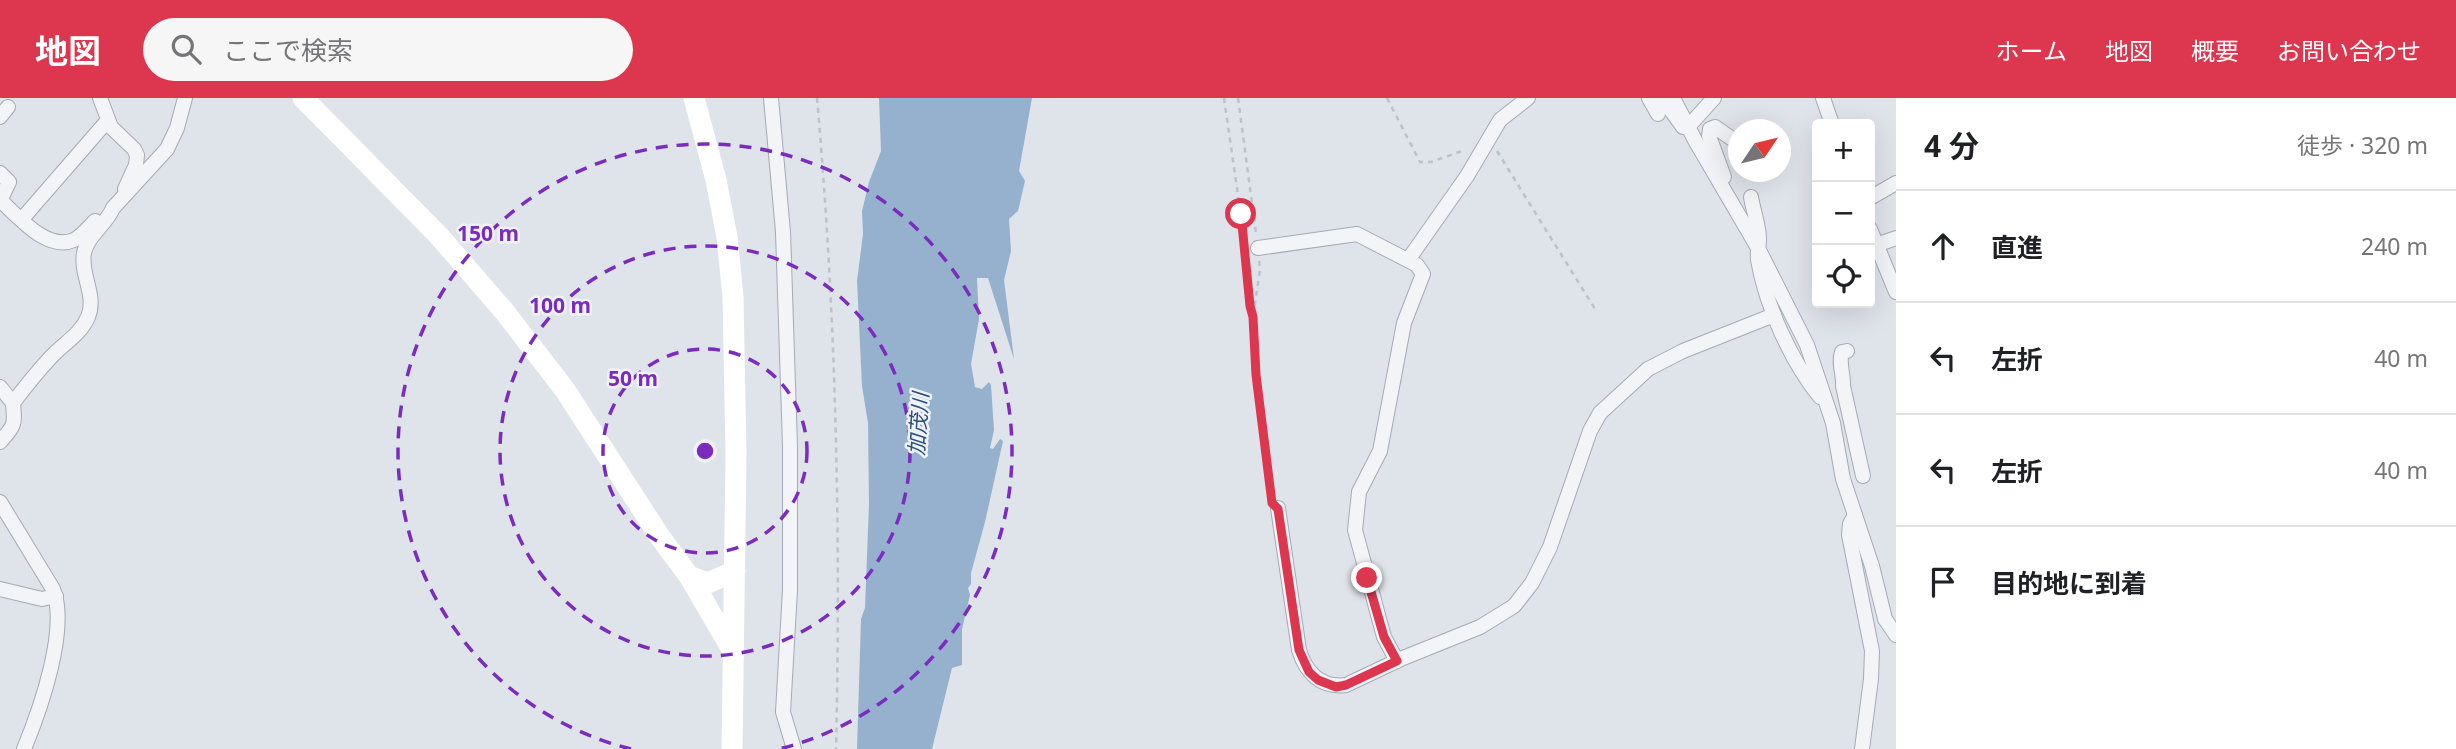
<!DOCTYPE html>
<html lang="ja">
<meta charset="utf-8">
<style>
body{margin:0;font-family:"Noto Sans","Noto Sans JP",sans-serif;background:#f6f6f6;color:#202124}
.controls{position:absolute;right:21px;top:21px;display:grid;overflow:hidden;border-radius:7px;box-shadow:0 7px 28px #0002}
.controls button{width:63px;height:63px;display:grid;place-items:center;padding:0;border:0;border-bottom:2px solid #e0e0e0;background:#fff;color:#202124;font:35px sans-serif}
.compass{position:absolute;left:1728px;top:21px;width:63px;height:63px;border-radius:50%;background:#fff;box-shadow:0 7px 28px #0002;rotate:55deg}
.stop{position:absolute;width:21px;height:21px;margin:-16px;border:5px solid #dc374f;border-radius:50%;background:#fff}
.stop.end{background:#dc374f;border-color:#fff;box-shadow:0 2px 7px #0008}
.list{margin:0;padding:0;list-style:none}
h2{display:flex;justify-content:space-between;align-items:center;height:91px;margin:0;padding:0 28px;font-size:30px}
h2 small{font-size:23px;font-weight:400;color:#757577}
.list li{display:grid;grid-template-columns:46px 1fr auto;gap:21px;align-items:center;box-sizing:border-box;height:112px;padding:0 28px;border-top:2px solid #e0e0e0}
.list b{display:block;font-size:26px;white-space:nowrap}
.list em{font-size:23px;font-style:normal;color:#757577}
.icon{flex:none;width:38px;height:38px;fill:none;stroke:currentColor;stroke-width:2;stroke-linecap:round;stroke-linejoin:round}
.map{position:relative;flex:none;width:1896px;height:651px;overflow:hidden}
header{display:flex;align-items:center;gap:42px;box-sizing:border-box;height:98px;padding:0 35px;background:#dc374f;color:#fff}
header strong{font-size:33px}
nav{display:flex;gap:38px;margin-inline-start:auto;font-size:24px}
.search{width:490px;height:63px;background:#f6f6f6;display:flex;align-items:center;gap:18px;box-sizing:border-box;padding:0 24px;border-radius:38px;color:#757577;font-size:26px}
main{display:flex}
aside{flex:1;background:#fff}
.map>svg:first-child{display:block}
</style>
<header>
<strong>地図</strong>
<div class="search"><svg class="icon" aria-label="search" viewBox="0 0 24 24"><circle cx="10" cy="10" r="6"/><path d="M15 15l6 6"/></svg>ここで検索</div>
<nav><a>ホーム</a><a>地図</a><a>概要</a><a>お問い合わせ</a></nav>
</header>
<main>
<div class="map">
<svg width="1896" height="651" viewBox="0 0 1896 651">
<rect width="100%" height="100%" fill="#dfe3ea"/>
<polygon fill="#96b1ce" points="879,0 1032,0 1019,73 1025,83 1018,113 1009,121 1011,153 1004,182 1014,261 988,180 977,180 979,221 971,266 975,289 982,291 989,284 991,287 994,332 990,350 993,351 1000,341 1003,343 985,424 971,475 971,486 968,490 970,497 962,531 962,567 952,570 932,651 857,651 861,521 865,510 869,406 868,325 862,288 857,183 863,136 862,113 869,84 881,53"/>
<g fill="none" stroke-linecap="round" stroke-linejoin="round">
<defs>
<g id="street">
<polyline points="100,0 111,29 134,51 137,57 136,67 125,91"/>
<polyline points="771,0 783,134 790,348 790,492 783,614 794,651"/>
<polyline points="1649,0 1658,16"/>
<polyline points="1662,0 1683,29 1688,29 1714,0"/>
<polyline points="1673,0 1696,44 1758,150 1807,247 1833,325 1843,381 1872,468 1885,521 1896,537"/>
<polyline points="1823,0 1832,26"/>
<polyline points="0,19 8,9"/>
<polyline points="0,75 9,84 0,103"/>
<polyline points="1724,79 1709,38 1710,31 1715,29 1738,45"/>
<path d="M1751 99C1753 112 1759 127 1759 141 1759 148 1757 155 1758 162 1766 208 1791 263 1820 299"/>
<polyline points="1870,100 1896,85"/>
<path d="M0 102C18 118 47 154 74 142 82 138 89 129 95 123"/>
<polyline points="22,121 108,22"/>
<polyline points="1870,131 1896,194"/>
<polyline points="1876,147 1896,140"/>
<polyline points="1258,150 1357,136 1417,167 1423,176 1404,225 1380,353 1359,394 1355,432 1384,539 1397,563"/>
<polyline points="1408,162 1467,78 1500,22 1528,0"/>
<path d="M1847 253 1842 254C1838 264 1844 278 1843 288L1863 378"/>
<polyline points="0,289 13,305"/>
<path d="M0 344C15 327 15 327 13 305 25 289 38 273 51 259 63 246 81 236 88 219 97 197 80 177 84 155 87 138 106 127 113 110L167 51 177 30 185 0"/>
<path d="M0 404 53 491C69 531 40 612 24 651"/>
<path d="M1278 410 1299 552C1306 575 1321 590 1346 587L1403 560 1480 529 1514 508 1532 485 1550 449 1590 333 1600 315 1648 271 1683 253 1774 217"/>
<polyline points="1855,417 1850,426 1849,437 1872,553 1871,581 1862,651"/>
<polyline points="0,491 42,501 56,498"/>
</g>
</defs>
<use href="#street" stroke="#a4aab5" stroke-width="16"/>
<g stroke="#bdc1c9" stroke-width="2.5" stroke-dasharray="5 5" stroke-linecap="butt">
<path d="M817 0C836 216 841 434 836 651"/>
<polyline points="1224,0 1245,146"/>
<polyline points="1238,0 1256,135"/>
<polyline points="1387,0 1420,64 1431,64 1465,52"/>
<polyline points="1497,53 1595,211"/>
<polyline points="1246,156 1252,215"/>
<polyline points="1259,163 1260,171 1253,219 1256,277 1271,400"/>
</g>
<use href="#street" stroke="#f2f4f8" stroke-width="14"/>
<g stroke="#fff" stroke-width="21">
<polyline points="303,0 439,138 504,213 565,292 660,439 689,478 734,555"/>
<polyline points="694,0 716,82 727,139 733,199 736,357 732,651"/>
<polyline points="689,478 708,485 735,473"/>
</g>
</g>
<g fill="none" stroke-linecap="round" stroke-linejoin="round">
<polyline stroke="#dc374f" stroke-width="9" points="1241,116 1250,208 1253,219 1256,277 1272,405 1278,411 1299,552 1309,574 1318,582 1336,589 1346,587 1397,563 1384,539 1367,480"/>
</g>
<g fill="none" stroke="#7b2cbf" stroke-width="3.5" stroke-dasharray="12 9">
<circle cx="705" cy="353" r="102"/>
<circle cx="705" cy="353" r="205"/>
<path d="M631 651A307 307 0 1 1 779 651"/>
</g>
<g text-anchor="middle" stroke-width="5" stroke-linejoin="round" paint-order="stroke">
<g font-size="21" font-style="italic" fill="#2c4f7b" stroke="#eff2f7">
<text transform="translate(919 326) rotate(-86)" y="7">加茂川</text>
</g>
</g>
<circle cx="705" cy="353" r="10" fill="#7b2cbf" stroke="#eff2f7" stroke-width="3.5"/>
<g font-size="21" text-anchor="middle" font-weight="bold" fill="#7b2cbf" stroke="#eff2f7" stroke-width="5" stroke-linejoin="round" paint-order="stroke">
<text x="488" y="143">150 m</text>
<text x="560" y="215">100 m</text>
<text x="633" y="288">50 m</text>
</g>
</svg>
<div class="controls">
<button>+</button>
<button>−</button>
<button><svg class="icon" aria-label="locate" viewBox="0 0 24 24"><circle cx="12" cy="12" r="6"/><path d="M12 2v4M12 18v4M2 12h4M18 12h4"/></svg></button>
</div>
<svg class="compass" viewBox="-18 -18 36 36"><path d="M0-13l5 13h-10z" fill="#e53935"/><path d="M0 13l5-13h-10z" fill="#757577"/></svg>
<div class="stop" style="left:1241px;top:116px"></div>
<div class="stop end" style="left:1367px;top:480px"></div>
</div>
<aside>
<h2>4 分<small>徒歩 · 320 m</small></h2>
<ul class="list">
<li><svg class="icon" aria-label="ahead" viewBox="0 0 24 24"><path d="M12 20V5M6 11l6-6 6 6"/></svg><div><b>直進</b></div><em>240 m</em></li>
<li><svg class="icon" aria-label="left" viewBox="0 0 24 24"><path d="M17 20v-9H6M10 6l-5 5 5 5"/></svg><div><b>左折</b></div><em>40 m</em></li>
<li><svg class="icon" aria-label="left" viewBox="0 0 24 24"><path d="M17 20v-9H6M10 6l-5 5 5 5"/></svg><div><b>左折</b></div><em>40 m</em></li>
<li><svg class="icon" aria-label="arrive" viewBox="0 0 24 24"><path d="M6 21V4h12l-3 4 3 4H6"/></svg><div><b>目的地に到着</b></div></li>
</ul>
</aside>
</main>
